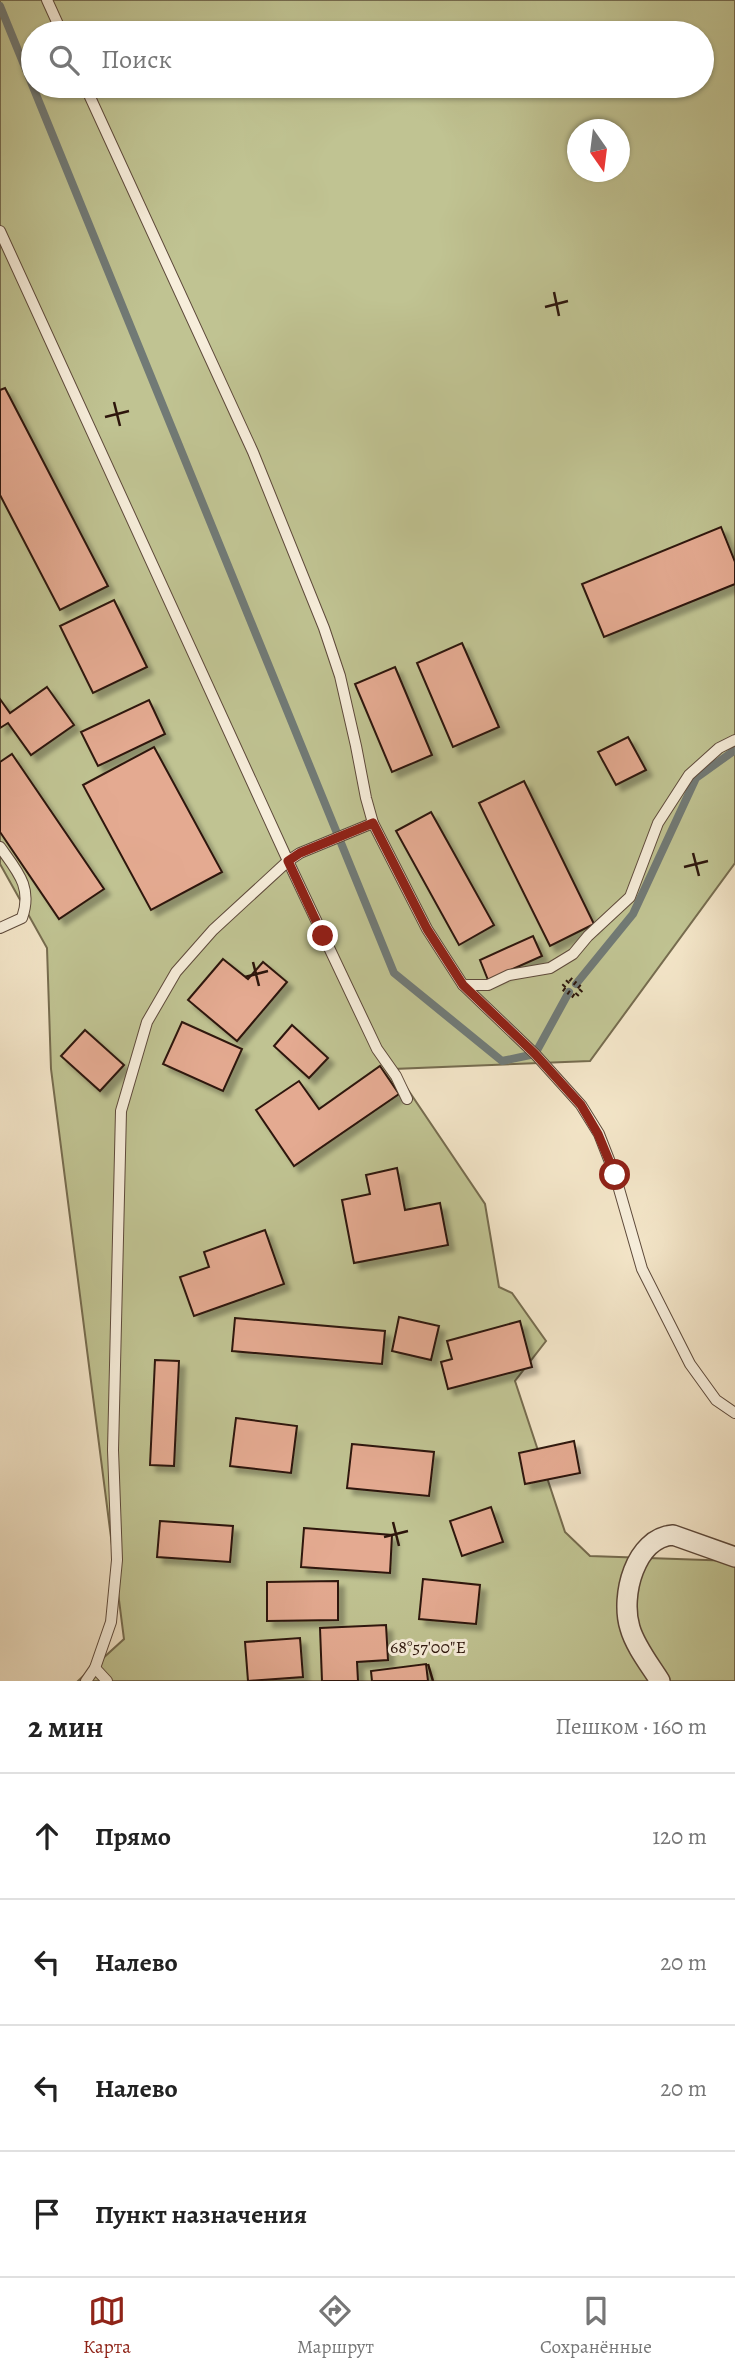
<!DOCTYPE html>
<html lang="ru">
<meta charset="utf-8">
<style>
body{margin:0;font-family:Alegreya,serif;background:#f6f6f6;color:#222}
.compass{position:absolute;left:567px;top:119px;width:63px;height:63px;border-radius:50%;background:#fff;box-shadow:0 2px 5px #0004;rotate:166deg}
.stop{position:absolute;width:21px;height:21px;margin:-16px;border:5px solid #8f2418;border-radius:50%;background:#fff}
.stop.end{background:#8f2418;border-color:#fff;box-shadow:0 2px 7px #0008}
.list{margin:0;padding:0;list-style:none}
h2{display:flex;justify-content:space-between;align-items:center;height:91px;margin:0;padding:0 28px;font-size:30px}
h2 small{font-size:23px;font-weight:400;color:#767676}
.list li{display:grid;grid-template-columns:46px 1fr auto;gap:21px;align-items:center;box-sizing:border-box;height:126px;padding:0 28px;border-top:2px solid #e0e0e0}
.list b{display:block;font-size:26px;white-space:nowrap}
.list em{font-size:23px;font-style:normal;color:#767676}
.icon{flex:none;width:38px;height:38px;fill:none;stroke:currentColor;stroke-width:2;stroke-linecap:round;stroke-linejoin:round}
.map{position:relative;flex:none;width:735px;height:1681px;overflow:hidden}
.search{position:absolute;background:#fff;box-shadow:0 2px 5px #0004;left:21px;right:21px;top:21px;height:77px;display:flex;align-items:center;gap:18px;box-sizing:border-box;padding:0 24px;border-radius:38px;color:#767676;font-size:26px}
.sheet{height:595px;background:#fff}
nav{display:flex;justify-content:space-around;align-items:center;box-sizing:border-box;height:98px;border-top:2px solid #e0e0e0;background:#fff;font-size:19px;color:#767676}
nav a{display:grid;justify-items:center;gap:4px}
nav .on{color:#8f2418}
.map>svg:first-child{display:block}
</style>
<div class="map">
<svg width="735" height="1681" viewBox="0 0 735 1681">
<defs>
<filter id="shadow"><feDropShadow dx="6" dy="6" stdDeviation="2" flood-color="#0004"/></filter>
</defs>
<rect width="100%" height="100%" fill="#f3e5c8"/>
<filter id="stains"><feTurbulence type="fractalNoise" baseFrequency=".00286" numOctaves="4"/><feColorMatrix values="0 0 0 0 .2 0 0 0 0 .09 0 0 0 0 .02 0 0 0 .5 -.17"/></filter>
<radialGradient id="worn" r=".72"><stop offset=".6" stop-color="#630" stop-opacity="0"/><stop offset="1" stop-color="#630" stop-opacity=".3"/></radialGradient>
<path fill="#c0c392" stroke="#766c4f" stroke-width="2" fill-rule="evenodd" d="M0 0H735V863L590 1061 394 1069 485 1204 499 1287 512 1293 546 1341 515 1381 565 1532 590 1556 735 1561V1681H78L124 1639 51 1069 47 948 0 864ZM33 33H702V86H33ZM578 130H620V172H578Z"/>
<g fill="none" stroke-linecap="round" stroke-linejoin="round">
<g stroke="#717a76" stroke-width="8">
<polyline points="0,6 394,973 502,1061 535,1054 569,992"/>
<polyline points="576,984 633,914 696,778 735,750"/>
</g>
</g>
<g fill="#e4aa91" stroke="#2d160c" stroke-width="2" filter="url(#shadow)">
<polygon points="5,388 108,586 60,610 0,495 0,390"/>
<polygon points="721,527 735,562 735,584 604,637 582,584"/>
<polygon points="114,600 147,667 93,693 60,626"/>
<polygon points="462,643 499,727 453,747 417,663"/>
<polygon points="395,667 432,755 392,772 355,684"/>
<polygon points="47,687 74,725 31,755 8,723 0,728 0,699 10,713"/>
<polygon points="149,700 165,734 98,766 81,732"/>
<polygon points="628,737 646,770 616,785 598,752"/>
<polygon points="154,747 222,872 151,910 83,785"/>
<polygon points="12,754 104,889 59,919 0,832 0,762"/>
<polygon points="524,781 594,924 550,946 479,803"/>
<polygon points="431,812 494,925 459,945 396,831"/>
<polygon points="533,936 542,956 488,980 480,960"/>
<polygon points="223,959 248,979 263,962 287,982 237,1041 188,1000"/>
<polygon points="182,1022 242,1049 223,1091 163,1064"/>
<polygon points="292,1025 328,1058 309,1078 274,1046"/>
<polygon points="85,1030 124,1065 100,1091 61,1056"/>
<polygon points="380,1066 399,1094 294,1166 256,1110 299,1081 319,1109"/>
<polygon points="397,1168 405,1210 440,1203 448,1245 354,1263 342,1200 370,1194 366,1175"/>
<polygon points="265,1230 284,1284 194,1316 180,1277 209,1267 204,1252"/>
<polygon points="399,1317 439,1326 431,1360 392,1351"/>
<polygon points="235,1318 385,1331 382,1364 232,1351"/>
<polygon points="520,1321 532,1367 448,1389 441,1362 452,1359 447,1341"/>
<polygon points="155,1360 179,1361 174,1466 150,1465"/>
<polygon points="236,1418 297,1426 291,1473 230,1466"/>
<polygon points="574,1441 580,1473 525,1484 519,1453"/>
<polygon points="352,1444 434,1452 429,1496 347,1488"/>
<polygon points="491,1507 503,1542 462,1556 450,1521"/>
<polygon points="160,1521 233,1526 230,1562 157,1557"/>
<polygon points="304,1528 392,1535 390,1573 301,1567"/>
<polygon points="423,1579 480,1585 476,1624 419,1619"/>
<polygon points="338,1581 338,1620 267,1621 267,1582"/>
<polygon points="386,1625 388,1660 357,1662 358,1681 322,1681 320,1628"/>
<polygon points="300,1638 303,1677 248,1681 245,1642"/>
<polygon points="426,1664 428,1681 372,1681 371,1671"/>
</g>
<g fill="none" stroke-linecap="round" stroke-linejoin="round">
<defs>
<g id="service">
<polyline points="47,0 62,33"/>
<polyline points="85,86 253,452 324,628 340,676 356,746 366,798 373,823 427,929 463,985 535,1054 581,1105 599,1134 615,1175 642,1269 690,1364 716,1400 735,1413"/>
<polyline points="0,231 288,861 377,1049 396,1076 407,1099"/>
<path d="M0 847C17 871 33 887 22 918L0 928"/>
<polyline points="463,985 488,985 509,975 550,968 573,954 588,936 630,897 658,823 689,775 719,748 735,740"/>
<polyline points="95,1668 107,1681"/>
<polyline points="86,1681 95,1668 111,1622 117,1560 113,1450 121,1111 147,1022 176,972 213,930 288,861 300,853 373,823"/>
</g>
<path id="minor" d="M660 1681C650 1665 635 1646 630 1628 620 1596 635 1538 673 1535L735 1557"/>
</defs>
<use href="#service" stroke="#5e4a3b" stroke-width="12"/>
<use href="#minor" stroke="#5e4a3b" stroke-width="22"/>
<polygon stroke="#2d160c" stroke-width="4.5" stroke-dasharray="2 3.5" stroke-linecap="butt" points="570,979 582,989 575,997 562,988"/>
<use href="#service" stroke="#f7eedb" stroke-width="10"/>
<use href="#minor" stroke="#f7eedb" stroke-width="19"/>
</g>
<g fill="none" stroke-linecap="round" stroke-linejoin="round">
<polyline stroke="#8f2418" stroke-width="9" points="323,936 288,861 300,853 373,823 427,929 463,985 535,1054 581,1105 598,1134 615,1175"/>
</g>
<path fill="none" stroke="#2d160c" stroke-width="2.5" d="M554 292 559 316M545 307 568 301M114 402 120 426M105 417 129 411M693 853 699 876M684 867 708 861M253 962 259 986M245 977 268 971M393 1522 399 1546M384 1537 408 1531M428 1664 433 1681"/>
<g font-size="18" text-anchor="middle" fill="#2d160c" stroke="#f7eedb" stroke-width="6" stroke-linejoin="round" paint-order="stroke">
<text x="428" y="1653">68°57'00"E</text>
</g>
<rect width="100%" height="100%" filter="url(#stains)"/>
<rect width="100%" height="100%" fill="url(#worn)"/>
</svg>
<svg class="compass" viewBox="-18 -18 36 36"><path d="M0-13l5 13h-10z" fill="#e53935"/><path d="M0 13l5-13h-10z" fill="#767676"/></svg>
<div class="stop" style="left:615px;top:1175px"></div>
<div class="stop end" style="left:323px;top:936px"></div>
<div class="search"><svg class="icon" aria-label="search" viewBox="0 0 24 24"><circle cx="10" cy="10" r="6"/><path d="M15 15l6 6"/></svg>Поиск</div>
</div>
<section class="sheet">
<h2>2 мин<small>Пешком · 160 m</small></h2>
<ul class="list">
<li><svg class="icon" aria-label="ahead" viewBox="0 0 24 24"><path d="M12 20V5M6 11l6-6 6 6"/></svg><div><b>Прямо</b></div><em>120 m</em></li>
<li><svg class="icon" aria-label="left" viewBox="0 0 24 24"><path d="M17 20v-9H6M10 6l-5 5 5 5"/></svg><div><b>Налево</b></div><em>20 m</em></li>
<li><svg class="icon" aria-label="left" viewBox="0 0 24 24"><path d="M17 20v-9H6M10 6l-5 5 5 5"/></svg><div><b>Налево</b></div><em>20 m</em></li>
<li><svg class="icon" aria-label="arrive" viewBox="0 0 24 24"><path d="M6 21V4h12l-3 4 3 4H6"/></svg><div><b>Пункт назначения</b></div></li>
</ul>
</section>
<nav>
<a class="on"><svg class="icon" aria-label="map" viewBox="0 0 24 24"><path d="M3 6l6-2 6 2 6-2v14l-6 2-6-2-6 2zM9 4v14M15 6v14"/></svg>Карта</a>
<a><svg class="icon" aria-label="directions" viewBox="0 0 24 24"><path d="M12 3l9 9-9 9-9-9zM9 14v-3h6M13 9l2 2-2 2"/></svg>Маршрут</a>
<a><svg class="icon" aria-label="saved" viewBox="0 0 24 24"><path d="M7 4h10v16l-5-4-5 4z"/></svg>Сохранённые</a>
</nav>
